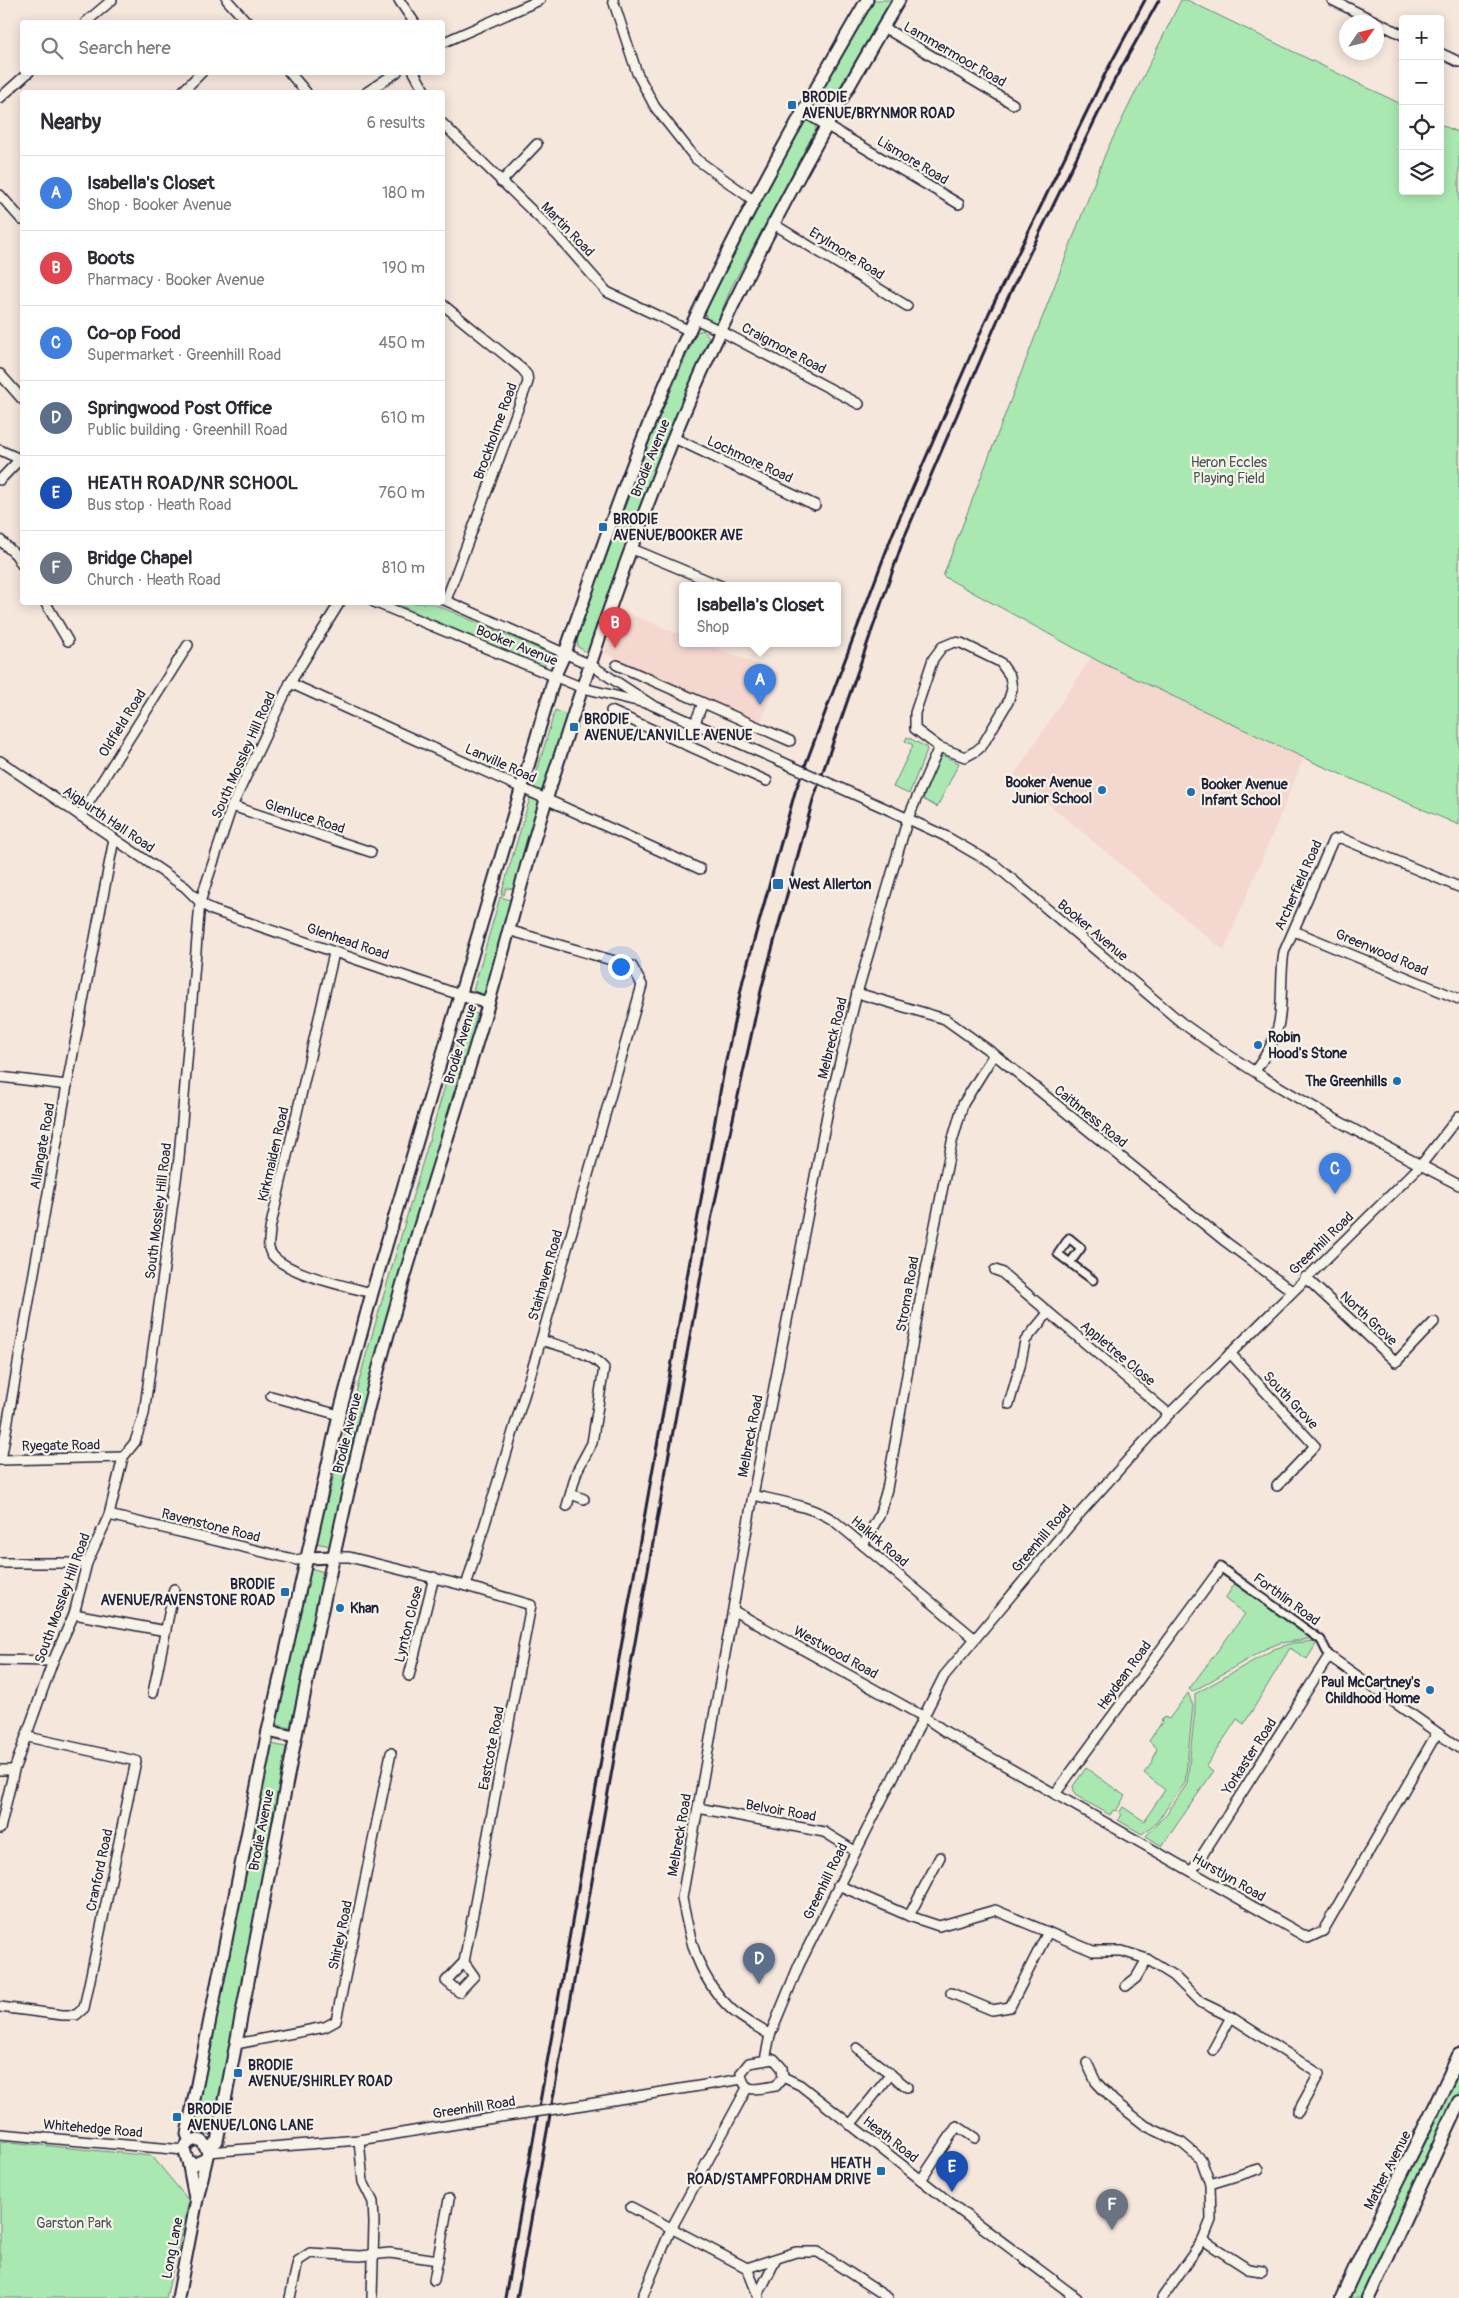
<!DOCTYPE html>
<meta charset="utf-8">
<style>
body{margin:0;font-family:Pangolin,sans-serif;background:#f2f2f3;color:#2b2b33}
.controls{position:absolute;right:15px;top:15px;display:grid;overflow:hidden;border-radius:5px;box-shadow:0 2px 12px #0003}
.controls button{width:45px;height:45px;display:grid;place-items:center;padding:0;border:0;border-bottom:1px solid #e1e1e2;background:#fff;color:#2b2b33;font:25px sans-serif}
.compass{position:absolute;left:1339px;top:15px;width:45px;height:45px;border-radius:50%;background:#fff;box-shadow:0 2px 12px #0003;rotate:55deg}
.you{position:absolute;left:620px;top:966px;width:18px;height:18px;margin:-12px;border:4px solid #fff;border-radius:50%;background:#1a73e8;box-shadow:0 0 0 8px #1a73e833}
.badge{display:grid;place-items:center;width:32px;height:32px;border-radius:50%;background:#111827;color:#fff;font-size:16px;font-weight:700}
.pin{position:absolute;translate:-50% -41px;filter:drop-shadow(0 1px 2px #0008)}
.pin::after{content:'';position:absolute;top:26px;width:18px;height:15px;background:inherit;clip-path:polygon(0 0,100% 0,50% 100%)}
.popup{position:absolute;left:679px;top:582px;width:162px;height:65px;box-sizing:border-box;display:grid;place-content:center;border-radius:5px;background:#fff;filter:drop-shadow(0 1px 4px #0005);font-size:16px;white-space:nowrap;color:#7c7c81}
.popup b{font-size:19px;color:#2b2b33}
.popup::after{content:'';position:absolute;left:50%;top:100%;margin-left:-10px;border:10px solid transparent;border-top-color:#fff}
.list{margin:0;padding:0;list-style:none}
h2{display:flex;justify-content:space-between;align-items:center;height:65px;margin:0;padding:0 20px;font-size:21px}
h2 small{font-size:16px;font-weight:400;color:#7c7c81}
.list li{display:grid;grid-template-columns:32px 1fr auto;gap:15px;align-items:center;box-sizing:border-box;height:75px;padding:0 20px;border-top:1px solid #e1e1e2}
.list b{display:block;font-size:19px;white-space:nowrap}
.list p{margin:0;font-size:16px;white-space:nowrap;color:#7c7c81}
.list em{font-size:16px;font-style:normal;color:#7c7c81}
.icon{flex:none;width:28px;height:28px;fill:none;stroke:currentColor;stroke-width:2;stroke-linecap:round;stroke-linejoin:round}
.map{position:relative;flex:none;width:1459px;height:2298px;overflow:hidden}
.search{position:absolute;background:#fff;box-shadow:0 2px 12px #0003;left:20px;top:20px;width:425px;height:55px;display:flex;align-items:center;gap:12px;box-sizing:border-box;padding:0 18px;border-radius:5px;color:#7c7c81;font-size:19px}
.panel{position:absolute;background:#fff;box-shadow:0 2px 12px #0003;left:20px;top:90px;width:425px;height:515px;border-radius:5px}
.map>svg:first-child{display:block}
</style>
<div class="map">
<svg width="1459" height="2298" viewBox="0 0 1459 2298">
<rect width="100%" height="100%" fill="#f6e7dd"/>
<filter id="ink" filterUnits="userSpaceOnUse"><feTurbulence type="fractalNoise" baseFrequency=".02" numOctaves="2"/><feDisplacementMap in="SourceGraphic" scale="10" xChannelSelector="R" yChannelSelector="G"/><feConvolveMatrix kernelMatrix="1 2 1 2 8 2 1 2 1" color-interpolation-filters="sRGB"/></filter>
<g filter="url(#ink)">
<g fill="#f4d8cf">
<polygon points="620,610 682,635 682,644 706,644 780,673 761,722 604,653"/>
<polygon points="1091,657 1304,758 1224,951 1014,775"/>
</g>
<g fill="#a9e9b1" stroke="#668676">
<polygon points="873,0 891,0 831,102 826,109 818,110 813,107 812,102"/>
<polygon points="1181,0 1187,0 1403,105 1403,191 1440,191 1440,124 1459,133 1459,825 1315,763 1100,662 943,576 1106,152"/>
<polygon points="806,121 813,122 816,129 732,286 717,322 713,324 707,320 705,312 757,208 803,123"/>
<polygon points="703,330 709,337 705,348 669,431 628,537 598,621 591,649 588,653 578,647 577,640 596,584 654,429 697,332"/>
<polygon points="394,603 431,603 549,653 544,667"/>
<polygon points="555,710 569,716 543,793 534,789 533,785"/>
<polygon points="907,737 926,747 927,750 909,794 893,787 913,745 905,741"/>
<polygon points="944,756 959,763 937,807 923,799 939,759"/>
<polygon points="530,798 541,802 515,898 512,897 513,889 506,888 504,895 501,895"/>
<polygon points="500,897 514,901 486,995 473,991"/>
<polygon points="467,1011 480,1015 360,1431 330,1546 316,1543 365,1359"/>
<polygon points="310,1568 324,1572 290,1728 275,1724"/>
<polygon points="1235,1583 1315,1638 1280,1643 1265,1649 1192,1692 1189,1689 1245,1614 1225,1599"/>
<polygon points="1318,1641 1307,1659 1290,1648 1244,1724 1237,1719 1206,1766 1213,1772 1162,1846 1146,1836 1168,1812 1187,1784 1195,1710 1195,1694 1274,1649 1292,1643"/>
<polygon points="1188,1693 1193,1706 1185,1783 1156,1823 1142,1834 1118,1820 1121,1814 1119,1813 1123,1807 1144,1821 1165,1790 1144,1773 1152,1763 1157,1748 1149,1741 1162,1722 1161,1721 1164,1717 1169,1719"/>
<polygon points="271,1744 286,1747 213,2135 194,2132"/>
<polygon points="1086,1768 1125,1796 1116,1811 1113,1810 1110,1815 1075,1795 1073,1786"/>
<polygon points="1459,2066 1459,2097 1363,2298 1346,2298"/>
<polygon points="0,2141 152,2156 189,2201 166,2298 0,2298"/>
</g>
<g fill="none" stroke-linecap="round" stroke-linejoin="round">
<defs>
<g id="pedestrian">
<polyline points="1070,1263 1081,1248 1069,1238 1058,1254 1093,1280"/>
<polyline points="1217,1573 1220,1567 1321,1640 1329,1656"/>
</g>
<g id="minor">
<polyline points="227,0 247,22"/>
<polyline points="399,0 414,22"/>
<polyline points="613,0 637,73 655,107 696,159 753,200"/>
<polyline points="1332,0 1403,35"/>
<polyline points="86,22 112,0"/>
<polyline points="883,27 1013,104"/>
<polyline points="442,43 540,0"/>
<polyline points="1440,53 1459,62"/>
<polyline points="289,72 306,92"/>
<polyline points="414,72 425,92"/>
<polyline points="182,92 202,72"/>
<polyline points="367,92 397,72"/>
<polyline points="0,98 29,72"/>
<polyline points="802,111 959,204"/>
<polyline points="442,123 557,235 607,292 690,331"/>
<polyline points="501,182 537,144"/>
<polyline points="0,195 22,220"/>
<polyline points="772,223 907,306"/>
<polyline points="442,304 522,369 527,375 528,382 446,600"/>
<polyline points="695,319 721,331 859,404"/>
<polyline points="0,374 22,399"/>
<polyline points="674,438 815,505"/>
<polyline points="0,450 22,460"/>
<polyline points="0,480 22,457"/>
<polyline points="0,540 16,555 22,565"/>
<polyline points="630,548 721,586"/>
<polyline points="442,599 591,665 652,705 780,761"/>
<polyline points="45,602 68,641"/>
<polyline points="374,602 583,688 645,703"/>
<polyline points="617,665 790,741"/>
<polyline points="290,683 700,869"/>
<polyline points="611,711 767,781"/>
<polyline points="686,745 703,703"/>
<polyline points="0,761 185,887 200,902 212,910 460,995"/>
<polyline points="232,806 371,852"/>
<path d="M889 810 945 836 995 865 1182 1023C1269 1086 1364 1136 1459 1185"/>
<polyline points="80,816 188,645"/>
<polyline points="1294,931 1459,999"/>
<path d="M334 953 270 1229C270 1235 268 1243 269 1248 273 1272 351 1287 372 1293"/>
<polyline points="857,993 945,1019 994,1054 1226,1242 1292,1291"/>
<path d="M1255 1071C1265 1057 1276 1040 1279 1022 1283 1000 1280 975 1284 952L1333 840 1341 838 1459 887"/>
<polyline points="0,1077 67,1085"/>
<polyline points="995,1270 1001,1272 1169,1414"/>
<polyline points="1305,1277 1396,1362 1434,1322"/>
<path d="M541 1340C562 1347 589 1351 604 1368L592 1443 577 1471 567 1506"/>
<polyline points="1230,1353 1315,1446 1277,1486"/>
<polyline points="271,1396 339,1415"/>
<polyline points="1009,1404 1020,1366 1025,1341 1048,1313"/>
<polyline points="0,1460 123,1457"/>
<polyline points="1,1460 67,1085 114,839"/>
<polyline points="571,1494 584,1499"/>
<path d="M753 1495C781 1502 809 1505 833 1520L974 1638"/>
<polyline points="109,1515 297,1560 306,1558"/>
<polyline points="863,1545 879,1516 887,1489 922,1289 952,1142 963,1104 994,1054"/>
<polyline points="334,1557 349,1557 466,1586 541,1340 642,985 632,966 508,930"/>
<polyline points="0,1563 87,1563"/>
<polyline points="734,1611 924,1717 946,1732 1308,1938 1323,1931 1437,1733"/>
<polyline points="74,1614 166,1631"/>
<polyline points="0,1660 53,1661"/>
<polyline points="409,1676 434,1577"/>
<polyline points="153,1693 174,1589"/>
<polyline points="0,1770 14,1770"/>
<polyline points="1055,1794 1217,1573"/>
<polyline points="698,1808 824,1832 855,1851"/>
<polyline points="0,1829 14,1770 53,1661 74,1614 87,1563 109,1515 123,1457 135,1442 144,1414 179,1158 200,902 232,806 290,683 340,602"/>
<polyline points="1192,1871 1329,1656 1459,1748"/>
<polyline points="838,1885 909,1916 939,1926 995,1910 1093,1951 1122,1951 1147,1959 1174,1976 1200,2002 1231,2017 1319,2074 1298,2112"/>
<polyline points="909,1916 940,1857"/>
<polyline points="464,1962 446,1981 459,1992 474,1976 464,1962 531,1605 466,1586"/>
<polyline points="1126,1986 1136,1978 1147,1959"/>
<polyline points="951,1993 992,2010 1010,2007 1048,1932"/>
<polyline points="0,2007 62,2015 76,2015 84,2008 136,1761 28,1737"/>
<path d="M770 2035C758 2027 742 2019 731 2009 698 1978 690 1941 682 1898L753 1495 828 1110 857 993 908 818 939 747 915 729V713L933 659 942 647 954 642 961 643 1000 662 1010 676 1012 689 1008 702 982 746 976 751 965 757 939 747"/>
<polyline points="236,2044 325,2027 336,2021 391,1753"/>
<polyline points="857,2048 907,2087"/>
<polyline points="1213,2050 1231,2017"/>
<path d="M774 2059 782 2068 783 2077 776 2086C759 2088 744 2096 741 2073L749 2063Z"/>
<polyline points="765,2060 770,2035 799,1965 944,1676 1081,1512 1169,1414 1421,1165 1459,1116"/>
<polyline points="1087,2063 1096,2082 1114,2101 1146,2126 1182,2143 1201,2159 1210,2184 1211,2220 1203,2240 1162,2298"/>
<polyline points="783,2077 800,2085 962,2212 1077,2298"/>
<polyline points="570,2107 742,2079"/>
<polyline points="850,2125 891,2074"/>
<polyline points="0,2134 184,2150"/>
<polyline points="359,2140 363,2182 373,2202 374,2223 372,2298"/>
<polyline points="208,2152 359,2140 493,2118"/>
<polyline points="921,2180 957,2126 975,2138"/>
<polyline points="1210,2184 1259,2169"/>
<polyline points="631,2207 747,2268 796,2252 818,2252 888,2298"/>
<polyline points="1203,2240 1248,2269 1262,2271"/>
<polyline points="747,2268 759,2298"/>
<polyline points="434,2280 449,2199"/>
<polyline points="758,2295 776,2259"/>
<polyline points="290,2298 298,2261 310,2253 360,2256 390,2253 438,2260"/>
<polyline points="642,2298 671,2229 747,2088"/>
</g>
<g id="tertiary">
<polyline points="460,995 488,1003"/>
<polyline points="306,1558 334,1557"/>
<polyline points="268,1731 294,1737"/>
<path d="M190 2141 187 2134 268 1731 339 1415 372 1293 555 675 565 653C603 544 641 434 690 329 743 216 804 108 867 0"/>
<path d="M208 2148 217 2141C264 1903 306 1665 363 1429 398 1286 446 1146 488 1005 508 936 525 866 547 797 584 678 625 560 671 444 734 289 814 144 899 0"/>
<polyline points="188,2161 195,2198"/>
<path d="M178 2298 196 2204 208 2152 202 2141C194 2138 187 2141 184 2150L188 2161 195 2164 206 2159"/>
</g>
<g id="secondary">
<path d="M1342 2298C1378 2216 1422 2137 1459 2055"/>
<polyline points="1368,2298 1459,2102"/>
</g>
</defs>
<use href="#pedestrian" stroke="#22223b" stroke-width="11"/>
<use href="#minor" stroke="#22223b" stroke-width="12"/>
<use href="#tertiary" stroke="#22223b" stroke-width="15"/>
<use href="#secondary" stroke="#22223b" stroke-width="16"/>
<use href="#pedestrian" stroke="#f7f3e8" stroke-width="7"/>
<use href="#minor" stroke="#f7f3e8" stroke-width="9"/>
<use href="#tertiary" stroke="#f7f3e8" stroke-width="11"/>
<use href="#secondary" stroke="#f7f3e8" stroke-width="12"/>
<g stroke="#22223b" stroke-width="3">
<polyline points="505,2298 724,1070 743,980 795,792 893,533 989,313 1105,74 1145,0"/>
<polyline points="517,2298 711,1220 762,986 813,800 904,538 1002,310 1115,79 1159,0"/>
</g>
<defs>
<g id="minor-bridge">
<polyline points="780,761 889,810"/>
<polyline points="493,2118 570,2107"/>
</g>
</defs>
<use href="#minor-bridge" stroke="#22223b" stroke-width="12" stroke-linecap="butt"/>
<use href="#minor-bridge" stroke="#f7f3e8" stroke-width="9"/>
</g>
</g>
<g fill="#1f6fb2" stroke="#f7f3e8" stroke-width="2">
<rect x="787" y="100" width="10" height="10" rx="2.5"/>
<rect x="598" y="522" width="10" height="10" rx="2.5"/>
<rect x="569" y="722" width="10" height="10" rx="2.5"/>
<circle cx="1102" cy="790" r="5"/>
<circle cx="1191" cy="792" r="5"/>
<rect x="772" y="878" width="12" height="12" rx="2.5"/>
<circle cx="1258" cy="1045" r="5"/>
<circle cx="1397" cy="1081" r="5"/>
<rect x="280" y="1587" width="10" height="10" rx="2.5"/>
<circle cx="340" cy="1608" r="5"/>
<circle cx="1430" cy="1690" r="5"/>
<rect x="233" y="2068" width="10" height="10" rx="2.5"/>
<rect x="172" y="2112" width="10" height="10" rx="2.5"/>
<rect x="876" y="2166" width="10" height="10" rx="2.5"/>
</g>
<g text-anchor="middle" stroke-width="4.5" stroke-linejoin="round" paint-order="stroke">
<g font-size="14" fill="#22223b" stroke="#f7f3e8">
<text transform="translate(955 54) rotate(30)" y="5">Lammermoor Road</text>
<text transform="translate(913 160) rotate(31)" y="5">Lismore Road</text>
<text transform="translate(568 229) rotate(46)" y="5">Martin Road</text>
<text transform="translate(847 253) rotate(32)" y="5">Erylmore Road</text>
<text transform="translate(784 348) rotate(28)" y="5">Craigmore Road</text>
<text transform="translate(495 431) rotate(-70)" y="5">Brockholme Road</text>
<text transform="translate(650 458) rotate(-68)" y="5">Brodie Avenue</text>
<text transform="translate(750 459) rotate(25)" y="5">Lochmore Road</text>
<text transform="translate(517 645) rotate(22)" y="5">Booker Avenue</text>
<text transform="translate(122 723) rotate(-58)" y="5">Oldfield Road</text>
<text transform="translate(243 755) rotate(-66)" y="5">South Mossley Hill Road</text>
<text transform="translate(501 763) rotate(24)" y="5">Lanville Road</text>
<text transform="translate(305 816) rotate(18)" y="5">Glenluce Road</text>
<text transform="translate(109 819) rotate(34)" y="5">Aigburth Hall Road</text>
<text transform="translate(1298 885) rotate(-66)" y="5">Archerfield Road</text>
<text transform="translate(1093 930) rotate(40)" y="5">Booker Avenue</text>
<text transform="translate(348 941) rotate(19)" y="5">Glenhead Road</text>
<text transform="translate(1382 952) rotate(23)" y="5">Greenwood Road</text>
<text transform="translate(832 1038) rotate(-76)" y="5">Melbreck Road</text>
<text transform="translate(460 1044) rotate(-73)" y="5">Brodie Avenue</text>
<text transform="translate(1091 1116) rotate(39)" y="5">Caithness Road</text>
<text transform="translate(42 1146) rotate(-80)" y="5">Allangate Road</text>
<text transform="translate(273 1154) rotate(-77)" y="5">Kirkmaiden Road</text>
<text transform="translate(158 1211) rotate(-83)" y="5">South Mossley Hill Road</text>
<text transform="translate(1321 1243) rotate(-44)" y="5">Greenhill Road</text>
<text transform="translate(545 1275) rotate(-74)" y="5">Stairhaven Road</text>
<text transform="translate(907 1294) rotate(-80)" y="5">Stroma Road</text>
<text transform="translate(1369 1318) rotate(43)" y="5">North Grove</text>
<text transform="translate(1118 1353) rotate(40)" y="5">Appletree Close</text>
<text transform="translate(1291 1400) rotate(47)" y="5">South Grove</text>
<text transform="translate(347 1433) rotate(-76)" y="5">Brodie Avenue</text>
<text transform="translate(750 1436) rotate(-79)" y="5">Melbreck Road</text>
<text transform="translate(61 1445) rotate(-1)" y="5">Ryegate Road</text>
<text transform="translate(211 1525) rotate(14)" y="5">Ravenstone Road</text>
<text transform="translate(1041 1538) rotate(-50)" y="5">Greenhill Road</text>
<text transform="translate(880 1541) rotate(40)" y="5">Halkirk Road</text>
<text transform="translate(62 1598) rotate(-70)" y="5">South Mossley Hill Road</text>
<text transform="translate(1287 1599) rotate(36)" y="5">Forthlin Road</text>
<text transform="translate(408 1624) rotate(-76)" y="5">Lynton Close</text>
<text transform="translate(836 1652) rotate(29)" y="5">Westwood Road</text>
<text transform="translate(1124 1675) rotate(-54)" y="5">Heydean Road</text>
<text transform="translate(491 1748) rotate(-79)" y="5">Eastcote Road</text>
<text transform="translate(1249 1756) rotate(-57)" y="5">Yorkaster Road</text>
<text transform="translate(781 1810) rotate(10)" y="5">Belvoir Road</text>
<text transform="translate(261 1830) rotate(-79)" y="5">Brodie Avenue</text>
<text transform="translate(679 1835) rotate(-80)" y="5">Melbreck Road</text>
<text transform="translate(99 1870) rotate(-78)" y="5">Cranford Road</text>
<text transform="translate(1229 1877) rotate(30)" y="5">Hurstlyn Road</text>
<text transform="translate(825 1881) rotate(-64)" y="5">Greenhill Road</text>
<text transform="translate(340 1935) rotate(-78)" y="5">Shirley Road</text>
<text transform="translate(474 2107) rotate(-9)" y="5">Greenhill Road</text>
<text transform="translate(93 2128) rotate(5)" y="5">Whitehedge Road</text>
<text transform="translate(891 2139) rotate(38)" y="5">Heath Road</text>
<text transform="translate(1387 2170) rotate(-63)" y="5">Mather Avenue</text>
<text transform="translate(172 2248) rotate(-79)" y="5">Long Lane</text>
</g>
<g font-size="14" font-weight="bold" fill="#22223b" stroke="#f7f3e8" text-anchor="start">
<text x="802" y="102">BRODIE<tspan x="802" dy="16">AVENUE/BRYNMOR ROAD</tspan></text>
<text x="613" y="524">BRODIE<tspan x="613" dy="16">AVENUE/BOOKER AVE</tspan></text>
<text x="584" y="724">BRODIE<tspan x="584" dy="16">AVENUE/LANVILLE AVENUE</tspan></text>
<text x="1092" y="787" text-anchor="end">Booker Avenue<tspan x="1092" dy="16">Junior School</tspan></text>
<text x="1201" y="789">Booker Avenue<tspan x="1201" dy="16">Infant School</tspan></text>
<text x="789" y="889">West Allerton</text>
<text x="1268" y="1042">Robin<tspan x="1268" dy="16">Hood's Stone</tspan></text>
<text x="1387" y="1086" text-anchor="end">The Greenhills</text>
<text x="275" y="1589" text-anchor="end">BRODIE<tspan x="275" dy="16">AVENUE/RAVENSTONE ROAD</tspan></text>
<text x="350" y="1613">Khan</text>
<text x="1420" y="1687" text-anchor="end">Paul McCartney's<tspan x="1420" dy="16">Childhood Home</tspan></text>
<text x="248" y="2070">BRODIE<tspan x="248" dy="16">AVENUE/SHIRLEY ROAD</tspan></text>
<text x="187" y="2114">BRODIE<tspan x="187" dy="16">AVENUE/LONG LANE</tspan></text>
<text x="871" y="2168" text-anchor="end">HEATH<tspan x="871" dy="16">ROAD/STAMPFORDHAM DRIVE</tspan></text>
</g>
<g font-size="14" fill="#445458" stroke="#f7f3e8">
<text x="1229" y="467">Heron Eccles<tspan x="1229" dy="16">Playing Field</tspan></text>
<text x="74" y="2228">Garston Park</text>
</g>
</g>
</svg>
<div class="controls">
<button>+</button>
<button>−</button>
<button><svg class="icon" aria-label="locate" viewBox="0 0 24 24"><circle cx="12" cy="12" r="6"/><path d="M12 2v4M12 18v4M2 12h4M18 12h4"/></svg></button>
<button><svg class="icon" aria-label="layers" viewBox="0 0 24 24"><path d="M12 4l9 5-9 5-9-5zM3 14l9 5 9-5"/></svg></button>
</div>
<svg class="compass" viewBox="-18 -18 36 36"><path d="M0-13l5 13h-10z" fill="#e53935"/><path d="M0 13l5-13h-10z" fill="#7c7c81"/></svg>
<div class="you"></div>
<div class="pin badge" style="left:760px;top:705px;background:#3f7fe0">A</div>
<div class="popup"><b>Isabella's Closet</b>Shop</div>
<div class="pin badge" style="left:615px;top:648px;background:#e0444e">B</div>
<div class="pin badge" style="left:1335px;top:1194px;background:#3f7fe0">C</div>
<div class="pin badge" style="left:759px;top:1984px;background:#5c6f8a">D</div>
<div class="pin badge" style="left:952px;top:2192px;background:#1a4fb4">E</div>
<div class="pin badge" style="left:1112px;top:2230px;background:#6b7280">F</div>
<div class="search"><svg class="icon" aria-label="search" viewBox="0 0 24 24"><circle cx="10" cy="10" r="6"/><path d="M15 15l6 6"/></svg>Search here</div>
<section class="panel">
<h2>Nearby<small>6 results</small></h2>
<ul class="list">
<li><span class="badge" style="background:#3f7fe0">A</span><div><b>Isabella's Closet</b><p>Shop · Booker Avenue</p></div><em>180 m</em></li>
<li><span class="badge" style="background:#e0444e">B</span><div><b>Boots</b><p>Pharmacy · Booker Avenue</p></div><em>190 m</em></li>
<li><span class="badge" style="background:#3f7fe0">C</span><div><b>Co-op Food</b><p>Supermarket · Greenhill Road</p></div><em>450 m</em></li>
<li><span class="badge" style="background:#5c6f8a">D</span><div><b>Springwood Post Office</b><p>Public building · Greenhill Road</p></div><em>610 m</em></li>
<li><span class="badge" style="background:#1a4fb4">E</span><div><b>HEATH ROAD/NR SCHOOL</b><p>Bus stop · Heath Road</p></div><em>760 m</em></li>
<li><span class="badge" style="background:#6b7280">F</span><div><b>Bridge Chapel</b><p>Church · Heath Road</p></div><em>810 m</em></li>
</ul>
</section>
</div>
